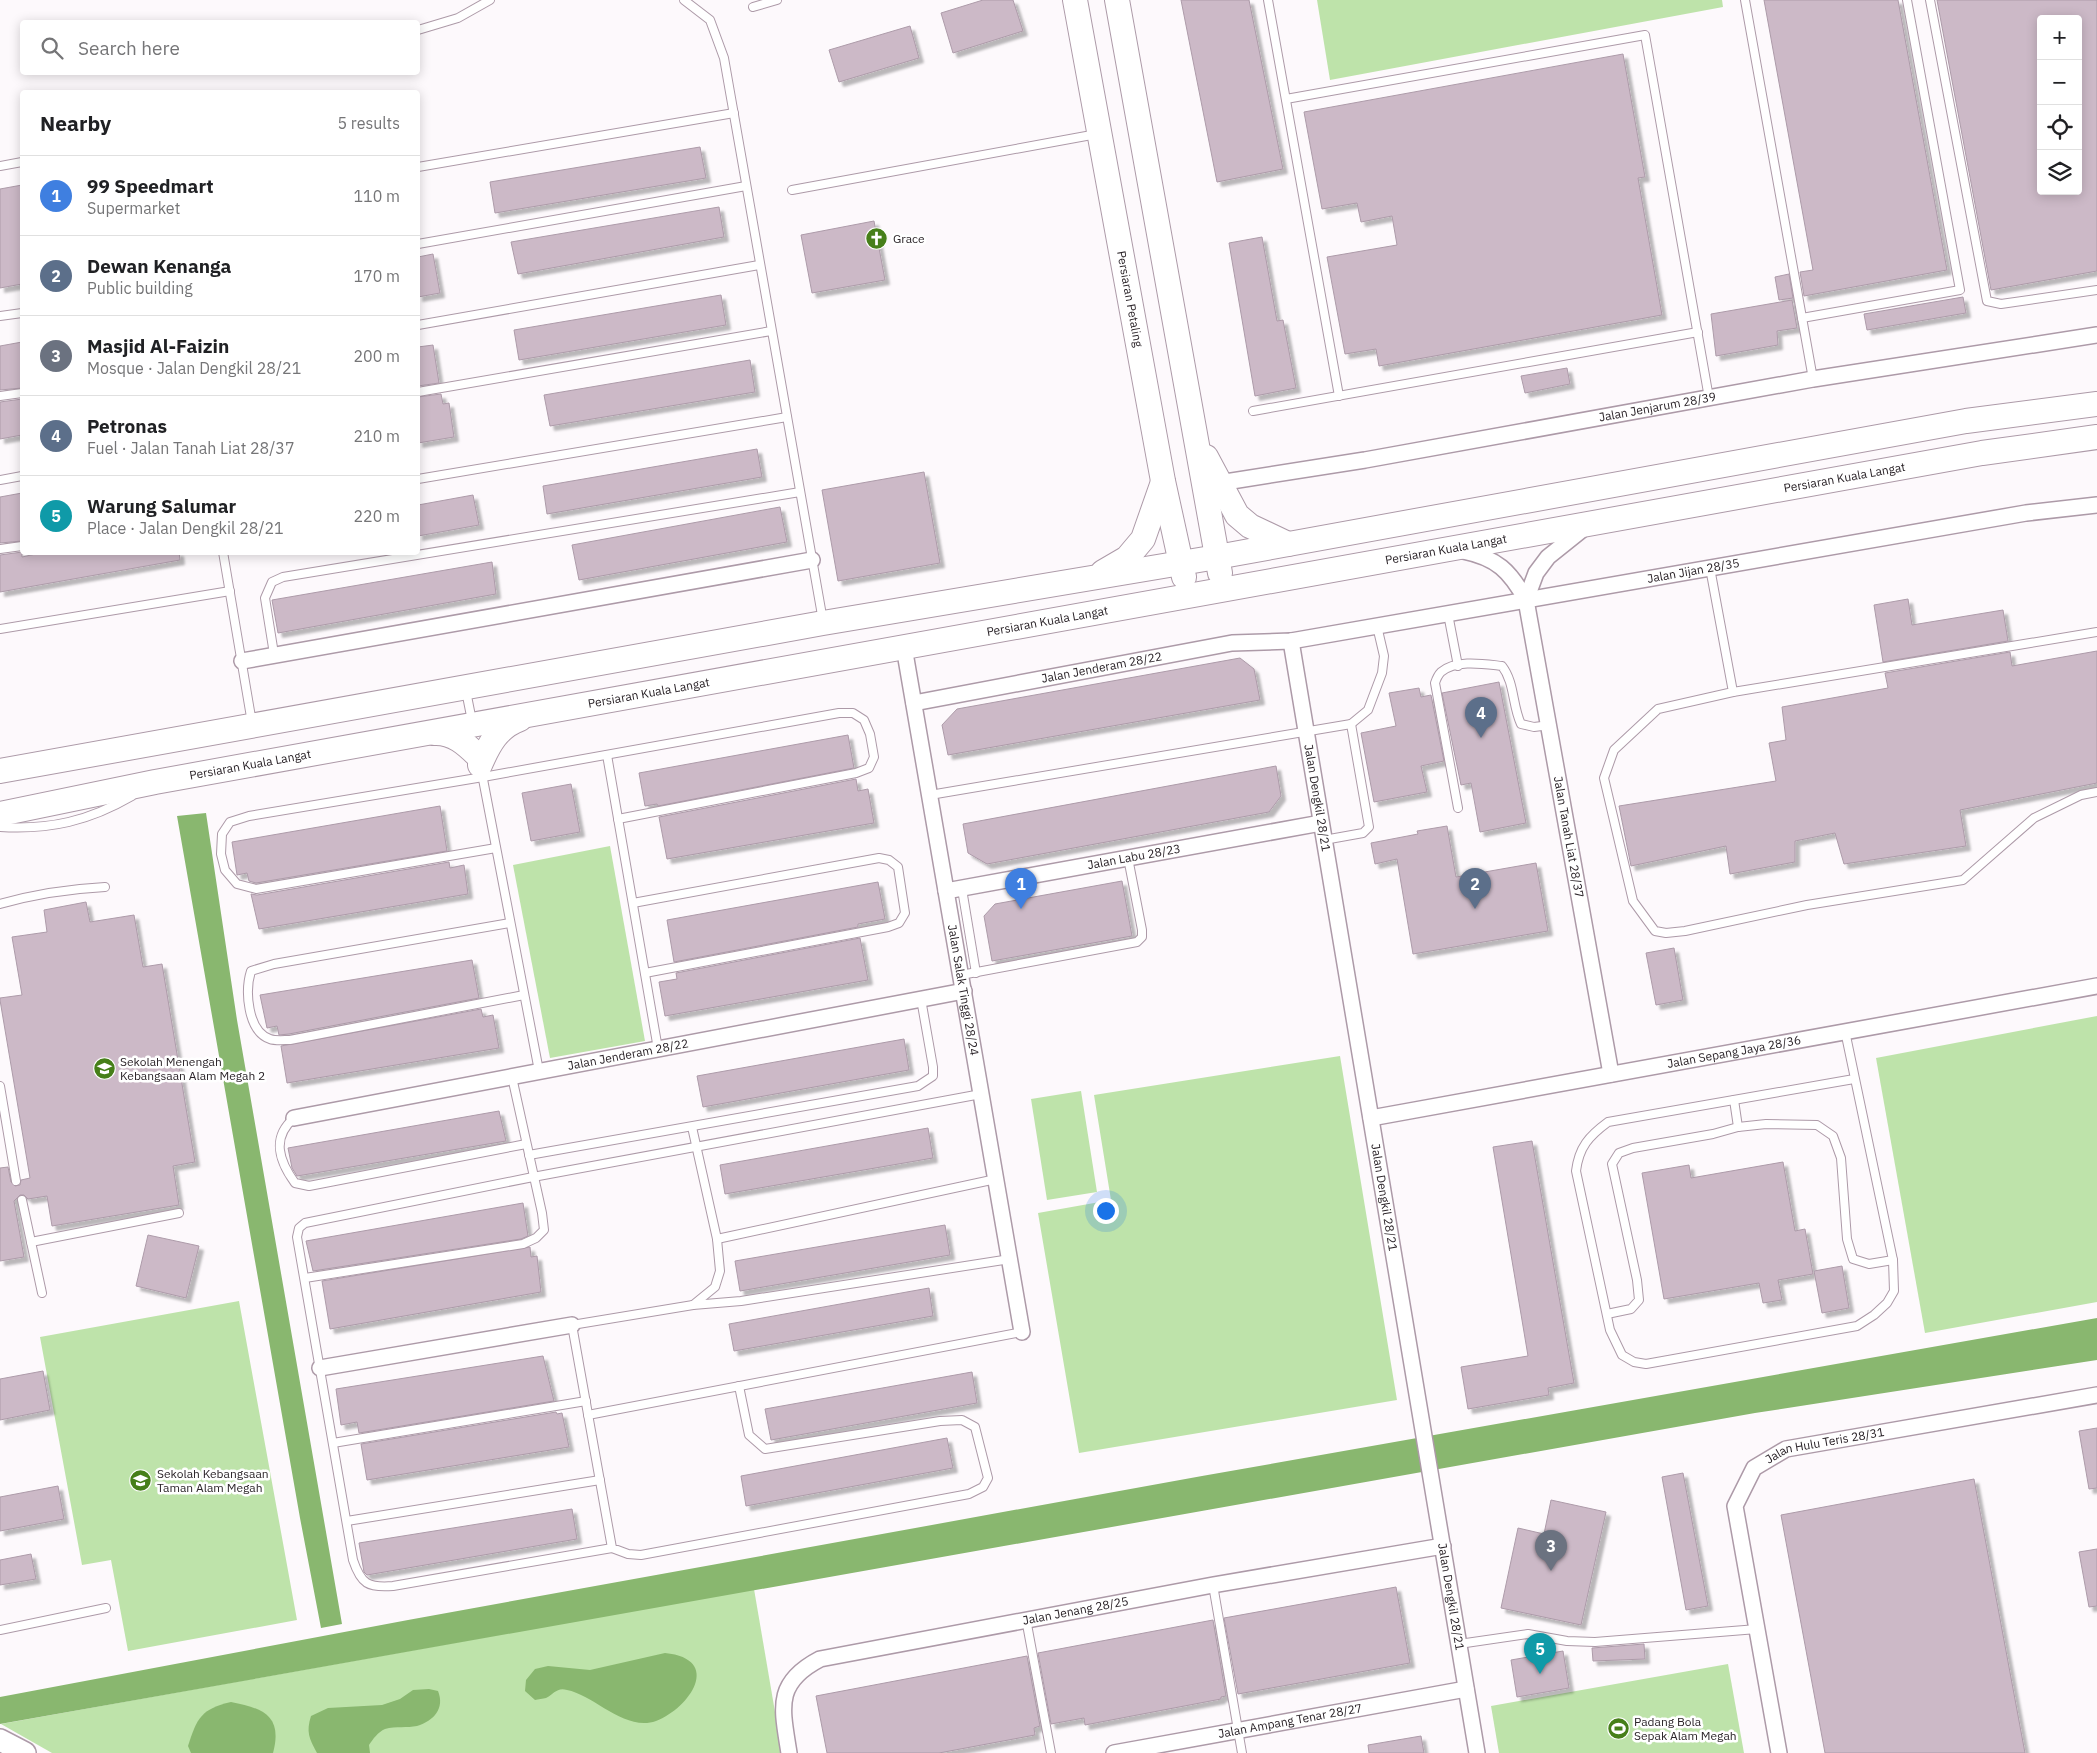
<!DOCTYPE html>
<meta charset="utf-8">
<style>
body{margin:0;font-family:"IBM Plex Sans",sans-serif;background:#f6f6f6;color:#202124}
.controls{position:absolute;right:15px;top:15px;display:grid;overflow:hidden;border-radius:5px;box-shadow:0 2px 12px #0003}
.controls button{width:45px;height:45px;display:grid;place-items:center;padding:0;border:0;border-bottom:1px solid #e0e0e0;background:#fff;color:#202124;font:25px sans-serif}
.you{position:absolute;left:1105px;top:1210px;width:18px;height:18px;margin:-12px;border:4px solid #fff;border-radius:50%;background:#1a73e8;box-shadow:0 0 0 8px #1a73e833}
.badge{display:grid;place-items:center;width:32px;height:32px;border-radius:50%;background:#2563eb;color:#fff;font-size:16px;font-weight:700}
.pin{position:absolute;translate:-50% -41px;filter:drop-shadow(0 1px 2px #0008)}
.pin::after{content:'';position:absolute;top:26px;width:18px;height:15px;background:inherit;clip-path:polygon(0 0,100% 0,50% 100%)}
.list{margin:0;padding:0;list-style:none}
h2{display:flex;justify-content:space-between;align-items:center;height:65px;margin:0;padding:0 20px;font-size:21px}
h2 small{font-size:16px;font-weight:400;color:#757577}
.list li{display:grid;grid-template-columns:32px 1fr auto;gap:15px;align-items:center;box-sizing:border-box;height:80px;padding:0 20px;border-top:1px solid #e0e0e0}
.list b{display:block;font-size:19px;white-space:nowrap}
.list p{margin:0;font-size:16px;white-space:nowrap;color:#757577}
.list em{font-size:16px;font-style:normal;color:#757577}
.icon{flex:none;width:28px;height:28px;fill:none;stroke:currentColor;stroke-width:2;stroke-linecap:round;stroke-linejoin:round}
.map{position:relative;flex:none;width:2097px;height:1753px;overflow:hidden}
.search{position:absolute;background:#fff;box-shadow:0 2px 12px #0003;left:20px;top:20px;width:400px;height:55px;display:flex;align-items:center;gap:12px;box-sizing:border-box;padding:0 18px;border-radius:5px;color:#757577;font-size:19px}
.panel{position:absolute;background:#fff;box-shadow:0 2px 12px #0003;left:20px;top:90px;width:400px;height:465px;border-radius:5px}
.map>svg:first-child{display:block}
</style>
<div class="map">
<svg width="2097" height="1753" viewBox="0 0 2097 1753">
<defs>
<filter id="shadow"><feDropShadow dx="4.5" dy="4.5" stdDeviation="1" flood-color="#0004"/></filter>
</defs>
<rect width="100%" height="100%" fill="#fdf9fc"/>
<g fill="#bee3aa">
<polygon points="1317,0 1722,0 1723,7 1330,80"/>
<polygon points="610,846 645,1041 550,1058 513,865"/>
<polygon points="2097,1016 2097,1302 1925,1333 1876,1058"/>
<polygon points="1340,1056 1397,1400 1079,1453 1038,1213 1111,1200 1094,1095"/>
<polygon points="1081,1091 1097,1192 1047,1200 1031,1099"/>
<polygon points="239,1301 297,1620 128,1651 111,1560 82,1565 40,1337"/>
<polygon points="754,1589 782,1753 52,1753 1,1724"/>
<polygon points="1728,1664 1744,1753 1499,1753 1491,1706"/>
</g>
<g fill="#89b76f">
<polygon points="206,813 237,1020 342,1624 321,1628 300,1518 177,816"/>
<polygon points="2097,1318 2097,1360 1755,1413 0,1724 0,1697 408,1620 1202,1476"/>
<path d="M665 1653C723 1659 690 1708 656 1721 625 1732 594 1695 567 1690 557 1687 554 1694 546 1698 543 1699 538 1699 535 1700L525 1691 526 1680 535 1669 548 1666 590 1670Z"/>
<path d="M429 1689 438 1691C445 1708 434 1721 417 1726 407 1728 396 1726 385 1729 378 1732 373 1739 369 1745L370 1753H317C309 1738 306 1732 311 1716L328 1708 382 1705 400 1699 413 1690Z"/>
<path d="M231 1702C263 1708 283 1716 273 1753H191L188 1746C197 1718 201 1709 231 1702Z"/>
</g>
<g fill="#ccb9c7" stroke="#ad9ba9" fill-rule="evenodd" filter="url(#shadow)">
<polygon points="983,0 1013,0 1023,31 953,53 941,13"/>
<polygon points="1181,0 1249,0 1283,169 1217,182"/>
<polygon points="1764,0 1898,0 1947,270 1804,296 1800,272 1813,270"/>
<path d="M1937 0H2097V271L1991 290ZM2041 19H2078V191H2041Z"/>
<polygon points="910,26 919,58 839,82 829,50"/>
<polygon points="1623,54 1645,177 1638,178 1662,315 1379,366 1376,349 1345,354 1327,257 1397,245 1392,216 1361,222 1357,203 1322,209 1304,112"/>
<polygon points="700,147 706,178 495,213 490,182"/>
<polygon points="22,185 22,284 0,288 0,189"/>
<polygon points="719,207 724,237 518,274 511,242"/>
<polygon points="874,221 885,280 812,293 801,235"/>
<polygon points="1262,237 1277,321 1283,320 1296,388 1255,396 1229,243"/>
<polygon points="433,254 440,293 418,297 418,257"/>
<polygon points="1789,274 1793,298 1779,300 1775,277"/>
<polygon points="721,295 726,325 519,360 514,330"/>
<polygon points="1963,297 1966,313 1867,330 1864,314"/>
<polygon points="1792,300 1797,328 1777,331 1778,345 1716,356 1711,314"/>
<polygon points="22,342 22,388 0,390 0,346"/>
<polygon points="433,345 439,383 418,386 418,347"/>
<polygon points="750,360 755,392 550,426 544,395"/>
<polygon points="1567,368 1570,384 1525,393 1521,376"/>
<polygon points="441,394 443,404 449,403 454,437 418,443 418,397"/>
<polygon points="22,399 22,435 0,439 0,402"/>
<polygon points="757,449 762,477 547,514 543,486"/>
<polygon points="924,472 940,563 838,581 822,490"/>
<polygon points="22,493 22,541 0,543 0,497"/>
<polygon points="473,495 479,525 418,536 418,505"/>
<polygon points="780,507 787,542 579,580 572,545"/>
<polygon points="22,552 22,557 45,552 179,552 180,560 0,592 0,555"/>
<polygon points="492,562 496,594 278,633 272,600"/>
<polygon points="1908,599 1912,625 2003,610 2008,641 1883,662 1874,605"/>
<polygon points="2097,651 2097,783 1960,810 1966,846 1844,864 1835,833 1795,841 1795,862 1730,874 1726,846 1631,866 1619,806 1776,781 1769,743 1786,740 1782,707 1888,688 1885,673 2010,652 2012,666"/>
<polygon points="1240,658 1254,669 1260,700 948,755 942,725 957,709"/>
<polygon points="1499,682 1526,823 1480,832 1471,783 1461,785 1442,693"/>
<polygon points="1419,688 1421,697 1431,695 1444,761 1421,766 1427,792 1374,802 1361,733 1396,726 1389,693"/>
<polygon points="848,735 854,768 658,806 657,804 645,806 639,773"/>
<polygon points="1276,766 1281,796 1269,812 987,864 968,853 963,824"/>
<polygon points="856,779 858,791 868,789 874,823 667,859 659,817"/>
<polygon points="571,784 580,832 531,841 522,793"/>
<polygon points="440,806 447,851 256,883 249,881 247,873 237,875 232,842"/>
<polygon points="1447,826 1456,877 1536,863 1548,931 1413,954 1397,859 1375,864 1371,843 1418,834 1417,831"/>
<polygon points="449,862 450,868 464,865 468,894 259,929 251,894 257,895"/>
<polygon points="1122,881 1132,936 992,961 984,916 995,904"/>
<polygon points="878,882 885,919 858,924 858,927 674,962 667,920"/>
<polygon points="86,902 90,922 134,915 143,967 162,964 195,1162 173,1166 179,1205 52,1226 47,1196 28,1199 24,1195 20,1195 14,1201 24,1257 0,1261 0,1168 8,1167 11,1182 15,1186 20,1185 21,1180 30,1178 0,1000 0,998 22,995 12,937 47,932 44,910"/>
<polygon points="860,938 868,980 665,1016 659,982 677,979 676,973"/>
<polygon points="1674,948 1683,1000 1656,1005 1646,953"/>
<polygon points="472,960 479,998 289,1034 279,1035 277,1026 267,1028 260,995"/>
<polygon points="481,1009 483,1017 493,1015 499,1048 287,1083 281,1046"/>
<polygon points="904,1039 909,1070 703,1107 697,1076"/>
<polygon points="499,1111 506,1141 297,1176 292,1168 288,1148"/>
<polygon points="928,1128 933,1158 725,1194 720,1165"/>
<polygon points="1532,1141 1574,1383 1548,1388 1549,1395 1468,1409 1461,1367 1528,1356 1493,1147"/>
<polygon points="1783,1162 1795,1231 1805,1229 1813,1274 1778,1280 1782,1300 1763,1303 1759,1283 1664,1299 1642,1173 1689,1165 1691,1178"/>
<polygon points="523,1203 528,1236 521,1239 313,1271 306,1241"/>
<polygon points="945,1225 950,1255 740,1291 735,1261"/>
<polygon points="148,1235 199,1246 186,1298 136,1286"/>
<polygon points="530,1247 531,1257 537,1256 541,1292 330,1329 322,1281"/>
<polygon points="1842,1266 1849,1308 1822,1313 1814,1271"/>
<polygon points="929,1288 933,1316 734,1351 729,1324"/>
<polygon points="543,1356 554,1401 359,1433 357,1422 341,1425 336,1389"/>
<polygon points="43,1371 50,1410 0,1420 0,1379"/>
<polygon points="972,1372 977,1403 771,1440 765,1409"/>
<polygon points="556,1412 557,1414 562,1413 569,1447 367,1480 361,1444"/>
<polygon points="2097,1428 2097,1488 2089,1489 2079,1431"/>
<polygon points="947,1438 953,1468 746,1506 741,1476"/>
<polygon points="1683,1473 1708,1606 1686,1610 1662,1477"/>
<polygon points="1974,1479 2025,1753 1825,1753 1781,1515"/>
<polygon points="58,1486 64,1519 0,1531 0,1497"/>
<polygon points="1551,1500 1606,1512 1581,1625 1501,1608 1518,1528 1544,1534"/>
<polygon points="572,1509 577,1539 367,1575 364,1572 359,1543"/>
<polygon points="2097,1549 2097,1606 2089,1607 2079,1552"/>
<polygon points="31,1554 36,1579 0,1585 0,1560"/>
<polygon points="1396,1587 1410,1663 1238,1694 1224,1618"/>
<polygon points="1213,1620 1226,1696 1221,1697 1221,1699 1085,1725 1084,1718 1051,1724 1038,1653"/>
<polygon points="1644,1644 1645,1659 1593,1661 1592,1648"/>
<polygon points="1563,1651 1569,1688 1517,1697 1511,1660"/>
<polygon points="1027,1656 1040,1726 1034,1728 1035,1735 939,1753 827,1753 816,1696"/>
<polygon points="1421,1736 1424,1753 1369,1753 1368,1745"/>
</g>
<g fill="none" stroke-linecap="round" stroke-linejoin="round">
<defs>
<g id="service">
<polyline points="684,0 710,20 724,58 823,621"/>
<polyline points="1268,0 1339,396"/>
<polyline points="1745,0 1813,379"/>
<polyline points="1930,0 1987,301 2001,304 2097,290"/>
<polyline points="753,7 777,0"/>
<polyline points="418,30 458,18 490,0"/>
<polyline points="1286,99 1645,35 1709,398"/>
<polyline points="0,166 22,162"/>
<polyline points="418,167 734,113"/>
<polyline points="792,190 1097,134"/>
<polyline points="418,244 746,186"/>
<polyline points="0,316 22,313"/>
<polyline points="1802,318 1960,290 1907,0"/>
<polyline points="418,325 759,265"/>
<polyline points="418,392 771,331"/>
<polyline points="0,396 22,393"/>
<polyline points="1253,411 1698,332"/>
<polyline points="418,479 787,417"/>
<polyline points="0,480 22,476"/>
<polyline points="0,549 22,546"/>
<polyline points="223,552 252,723"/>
<polyline points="1710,568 1733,692 1658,709 1614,750 1604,778 1633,901 1655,931 1666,933 1685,931 1807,905 1963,880 2034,818 2081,795 2097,792"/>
<polyline points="1448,614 1458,666"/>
<polyline points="0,629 230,591"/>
<polyline points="274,654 265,598 272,582 283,577 800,492"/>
<polyline points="466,691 472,721"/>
<polyline points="1733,692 2097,632"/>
<polyline points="607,755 658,1049"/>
<polyline points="482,774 539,1071"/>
<polyline points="930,795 1351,724 1368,710 1382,673 1384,656 1377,626"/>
<path d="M1458 808 1435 683C1436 680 1439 674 1441 672 1456 659 1484 664 1502 666 1515 683 1512 705 1521 724L1534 727 1550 725"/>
<path d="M0 827C50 830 89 821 132 796"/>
<polyline points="1324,840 1363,833 1369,827 1351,724"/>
<polyline points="496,848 256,889 237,884 225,870 221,854 222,834 230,822 249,816 483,777 839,713 853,713 864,720 870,734 874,757 869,768 856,773 618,819"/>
<polyline points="962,889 976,973"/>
<polyline points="633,903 879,858 889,860 898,867 905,913 899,923 888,927 645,973"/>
<path d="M0 904C35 894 68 889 105 887"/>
<path d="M510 923 274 964 251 971C245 990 247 1031 270 1039 275 1041 284 1040 290 1040L524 995"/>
<polyline points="961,975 1137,942 1142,937 1142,930 1128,858"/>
<path d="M1845 1031 1893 1260 1894 1291 1887 1303 1874 1315 1857 1326 1646 1364 1634 1362 1622 1355 1610 1330 1576 1171C1579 1147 1589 1136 1608 1122L1854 1079"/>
<polyline points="0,1086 16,1181"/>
<polyline points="1734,1100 1738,1127"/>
<path d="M294 1118C271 1138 279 1161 295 1183L309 1186 526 1144"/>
<polyline points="692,1127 717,1239 720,1271 715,1287 693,1305 572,1325 612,1548 628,1554 641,1555 969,1494 983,1487 988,1478 975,1427 962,1420 940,1421 765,1449 749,1435 739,1386"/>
<polyline points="529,1155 918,1086 933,1076 933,1067 921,999"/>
<polyline points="22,1200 42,1293"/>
<polyline points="717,1239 996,1179"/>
<polyline points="31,1242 179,1213"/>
<polyline points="305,1278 523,1244 536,1238 544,1230 542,1213 512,1077"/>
<polyline points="693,1305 741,1301 1010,1259"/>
<polyline points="1607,1314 1631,1309 1639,1300 1637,1280 1612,1164 1619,1153 1633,1148 1713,1134 1738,1127 1766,1124 1817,1125 1833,1136 1841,1158 1847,1239 1853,1259 1869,1264 1893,1260"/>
<polyline points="588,1415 1022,1332"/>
<polyline points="333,1443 586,1401"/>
<polyline points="347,1521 600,1480"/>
<path d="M612 1548 393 1586C368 1588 361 1584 353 1560L297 1237 299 1228 305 1223 533 1177 981 1094"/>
<polyline points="1213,1585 1242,1753"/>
<polyline points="1026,1619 1051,1753"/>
<polyline points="0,1630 106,1608"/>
<polyline points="1459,1644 1528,1634 1567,1641 1595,1642 1757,1629"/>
</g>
<g id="minor">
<path id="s1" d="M1219 483 1365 460 1813 379 2097 335"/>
<path id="s2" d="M1463 551C1497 558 1510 571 1526 600L1611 1074"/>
<polyline points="1526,600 1536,573 1548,557 1583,529"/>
<path id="s3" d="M1291 641 1477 1753"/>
<path id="s4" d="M904 647 1022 1332"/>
<polyline points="242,661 812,560"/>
<path id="s5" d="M914 703 1232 643 1291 641 2026 513 2097 505"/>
<path id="s6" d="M946 891 1321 823"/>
<path id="s7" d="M294 1118 964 991"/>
<path id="s8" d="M1371 1118 2097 986"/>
<polyline points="320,1368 572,1325"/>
<path id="s9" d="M789 1753C782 1708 774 1683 820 1659L1213 1585 1443 1546"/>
<path id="s10" d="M1114 1753 1466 1689"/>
<path id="s11" d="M1779 1753 1735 1506 1754 1468 1786 1449 2097 1395"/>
</g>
<polyline id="secondary" points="0,1740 25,1753"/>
<g id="primary">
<path id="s12" d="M1075 0 1163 481 1184 577"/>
<polyline points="1117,0 1220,573"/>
<polyline points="1206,457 1237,515 1250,526 1288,544"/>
<polyline points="1103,572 1127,558 1143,539 1163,482"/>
<path d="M434 733C453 732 466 744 479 757"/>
<path d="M480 765C489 744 498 727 520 719"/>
<polyline points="0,771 823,623 1217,557 1966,421 2097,404"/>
<path id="s13" d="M0 814 155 782 1982 453 2097 437"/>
</g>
</defs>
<use href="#service" stroke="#ad9aa8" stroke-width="10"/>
<use href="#minor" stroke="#ad9aa8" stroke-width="18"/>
<use href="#secondary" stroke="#ad9aa8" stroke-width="24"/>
<use href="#primary" stroke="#ad9aa8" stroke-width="26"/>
<use href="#service" stroke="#fff" stroke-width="8"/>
<use href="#minor" stroke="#fff" stroke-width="15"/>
<use href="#secondary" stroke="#fff" stroke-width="21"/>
<use href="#primary" stroke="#fff" stroke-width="24"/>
</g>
<defs>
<symbol id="church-disc" viewBox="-11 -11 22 22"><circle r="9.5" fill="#467f19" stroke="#fff"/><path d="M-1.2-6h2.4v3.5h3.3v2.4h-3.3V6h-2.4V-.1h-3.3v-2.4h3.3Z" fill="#fff"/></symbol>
<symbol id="school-disc" viewBox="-11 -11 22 22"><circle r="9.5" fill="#467f19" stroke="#fff"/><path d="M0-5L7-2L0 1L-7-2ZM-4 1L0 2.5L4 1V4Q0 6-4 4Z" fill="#fff"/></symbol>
<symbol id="stadium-disc" viewBox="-11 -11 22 22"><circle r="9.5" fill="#467f19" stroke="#fff"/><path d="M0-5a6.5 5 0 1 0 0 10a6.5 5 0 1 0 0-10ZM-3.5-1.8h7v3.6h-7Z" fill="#fff"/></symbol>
</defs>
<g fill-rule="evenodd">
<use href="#church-disc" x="864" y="226" width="25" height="25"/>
<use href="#school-disc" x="92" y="1056" width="25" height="25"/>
<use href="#school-disc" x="128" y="1468" width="25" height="25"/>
<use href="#stadium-disc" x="1606" y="1716" width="25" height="25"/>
</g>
<g text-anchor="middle" stroke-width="5" stroke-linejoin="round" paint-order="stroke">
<g font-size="12" fill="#2b2429" stroke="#fff" text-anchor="start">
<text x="893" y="243">Grace</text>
<text x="120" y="1066">Sekolah Menengah<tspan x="120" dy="14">Kebangsaan Alam Megah 2</tspan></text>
<text x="157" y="1478">Sekolah Kebangsaan<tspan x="157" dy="14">Taman Alam Megah</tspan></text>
<text x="1634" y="1726">Padang Bola<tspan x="1634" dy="14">Sepak Alam Megah</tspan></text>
</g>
<g font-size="12" fill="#2b2429" stroke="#fff">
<text dy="4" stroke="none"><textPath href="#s12" startOffset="304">Persiaran Petaling</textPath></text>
<text dy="4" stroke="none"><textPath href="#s1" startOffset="445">Jalan Jenjarum 28/39</textPath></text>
<text dy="4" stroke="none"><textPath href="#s13" startOffset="1875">Persiaran Kuala Langat</textPath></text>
<text dy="4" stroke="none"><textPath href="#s13" startOffset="1470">Persiaran Kuala Langat</textPath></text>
<text dy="4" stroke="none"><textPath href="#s5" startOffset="791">Jalan Jijan 28/35</textPath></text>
<text dy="4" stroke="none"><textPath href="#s13" startOffset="1065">Persiaran Kuala Langat</textPath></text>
<text dy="4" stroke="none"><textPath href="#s5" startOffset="191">Jalan Jenderam 28/22</textPath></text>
<text dy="4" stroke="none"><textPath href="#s13" startOffset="660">Persiaran Kuala Langat</textPath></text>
<text dy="4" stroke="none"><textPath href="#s13" startOffset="255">Persiaran Kuala Langat</textPath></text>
<text dy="4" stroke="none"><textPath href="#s3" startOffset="159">Jalan Dengkil 28/21</textPath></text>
<text dy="4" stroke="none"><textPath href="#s2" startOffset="324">Jalan Tanah Liat 28/37</textPath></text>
<text dy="4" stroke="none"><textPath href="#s6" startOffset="191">Jalan Labu 28/23</textPath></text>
<text dy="4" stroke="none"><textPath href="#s4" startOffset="348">Jalan Salak Tinggi 28/24</textPath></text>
<text dy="4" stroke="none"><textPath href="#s8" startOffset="369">Jalan Sepang Jaya 28/36</textPath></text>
<text dy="4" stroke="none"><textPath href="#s7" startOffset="340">Jalan Jenderam 28/22</textPath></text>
<text dy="4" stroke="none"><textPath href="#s3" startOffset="564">Jalan Dengkil 28/21</textPath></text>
<text dy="4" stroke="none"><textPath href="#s11" startOffset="369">Jalan Hulu Teris 28/31</textPath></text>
<text dy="4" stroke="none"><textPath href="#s3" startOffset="969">Jalan Dengkil 28/21</textPath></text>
<text dy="4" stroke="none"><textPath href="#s9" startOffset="370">Jalan Jenang 28/25</textPath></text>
<text dy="4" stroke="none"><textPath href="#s10" startOffset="179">Jalan Ampang Tenar 28/27</textPath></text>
</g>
</g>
</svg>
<div class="controls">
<button>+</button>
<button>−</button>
<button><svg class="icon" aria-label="locate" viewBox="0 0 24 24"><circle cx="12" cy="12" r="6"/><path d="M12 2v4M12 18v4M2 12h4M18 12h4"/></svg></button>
<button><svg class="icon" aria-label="layers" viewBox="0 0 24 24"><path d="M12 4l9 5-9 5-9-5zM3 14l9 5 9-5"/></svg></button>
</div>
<div class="you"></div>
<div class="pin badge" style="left:1021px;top:909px;background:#3f7fe0">1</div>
<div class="pin badge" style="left:1475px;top:909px;background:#5c6f8a">2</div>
<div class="pin badge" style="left:1551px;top:1571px;background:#6b7280">3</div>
<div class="pin badge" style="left:1481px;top:738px;background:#5c6f8a">4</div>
<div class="pin badge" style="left:1540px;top:1674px;background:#0f9aa8">5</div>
<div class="search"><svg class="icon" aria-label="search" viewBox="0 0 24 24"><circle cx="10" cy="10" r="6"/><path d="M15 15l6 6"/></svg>Search here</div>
<section class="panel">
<h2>Nearby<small>5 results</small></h2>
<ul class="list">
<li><span class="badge" style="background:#3f7fe0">1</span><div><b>99 Speedmart</b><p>Supermarket</p></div><em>110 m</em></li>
<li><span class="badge" style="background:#5c6f8a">2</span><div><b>Dewan Kenanga</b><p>Public building</p></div><em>170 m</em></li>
<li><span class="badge" style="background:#6b7280">3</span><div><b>Masjid Al-Faizin</b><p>Mosque · Jalan Dengkil 28/21</p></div><em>200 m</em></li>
<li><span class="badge" style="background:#5c6f8a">4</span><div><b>Petronas</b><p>Fuel · Jalan Tanah Liat 28/37</p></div><em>210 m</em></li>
<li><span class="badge" style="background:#0f9aa8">5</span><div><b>Warung Salumar</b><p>Place · Jalan Dengkil 28/21</p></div><em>220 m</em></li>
</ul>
</section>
</div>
